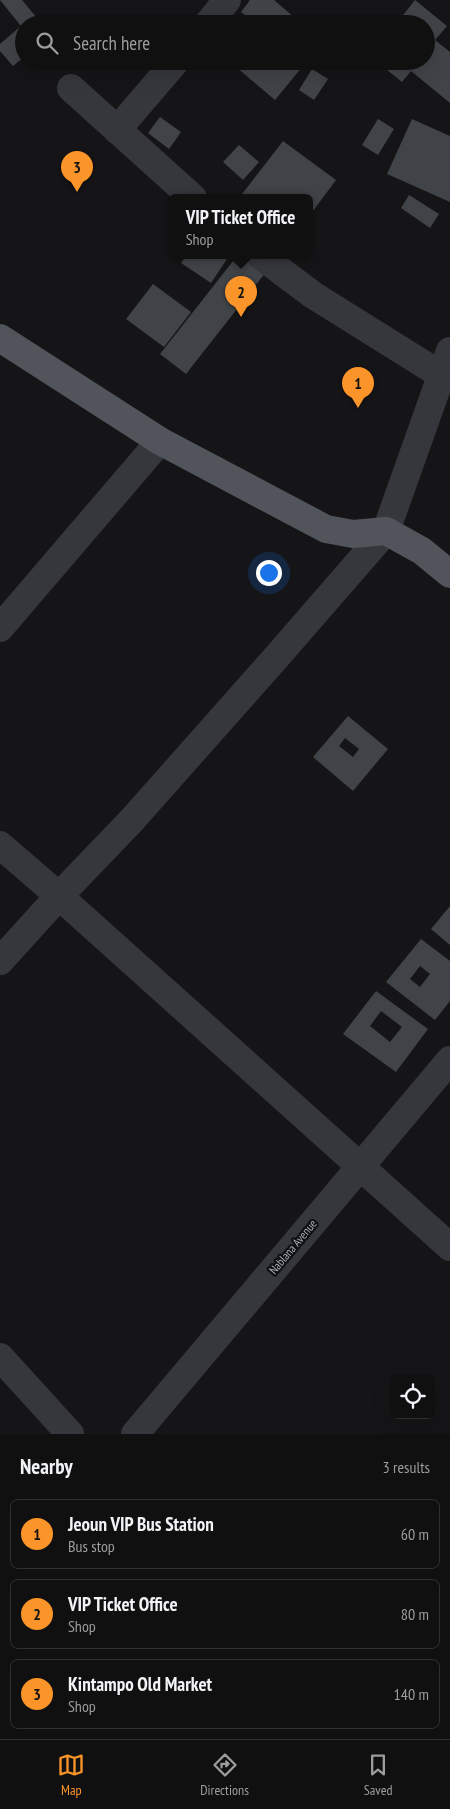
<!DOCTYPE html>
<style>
body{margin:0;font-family:"PT Sans Narrow",sans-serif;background:#19191a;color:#f1f3f6}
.controls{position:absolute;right:15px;bottom:15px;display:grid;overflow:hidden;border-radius:8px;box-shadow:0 5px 20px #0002}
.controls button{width:45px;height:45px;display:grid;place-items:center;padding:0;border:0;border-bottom:1px solid #303031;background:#101011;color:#f1f3f6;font:25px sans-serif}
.you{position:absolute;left:268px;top:572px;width:18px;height:18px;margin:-12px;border:4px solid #fff;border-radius:50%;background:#1a73e8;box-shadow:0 0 0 8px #1a73e833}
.badge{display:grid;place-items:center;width:32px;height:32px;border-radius:50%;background:#fb9529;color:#111;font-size:16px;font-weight:700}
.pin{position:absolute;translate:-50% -41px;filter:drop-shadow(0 1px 2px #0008)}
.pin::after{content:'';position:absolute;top:26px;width:18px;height:15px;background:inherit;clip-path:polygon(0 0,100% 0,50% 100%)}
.popup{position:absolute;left:168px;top:194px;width:145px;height:65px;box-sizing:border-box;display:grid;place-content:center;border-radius:8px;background:#101011;filter:drop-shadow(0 1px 4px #0005);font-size:16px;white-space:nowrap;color:#9c9d9f}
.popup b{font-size:19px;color:#f1f3f6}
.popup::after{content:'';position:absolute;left:50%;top:100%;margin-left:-10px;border:10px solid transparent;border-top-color:#101011}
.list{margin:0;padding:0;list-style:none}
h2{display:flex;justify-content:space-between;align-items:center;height:65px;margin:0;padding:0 20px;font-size:21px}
h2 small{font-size:16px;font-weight:400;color:#9c9d9f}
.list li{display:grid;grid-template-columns:32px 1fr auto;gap:15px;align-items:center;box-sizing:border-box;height:70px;margin:0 10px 10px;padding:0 10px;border:1px solid #303031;border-radius:8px}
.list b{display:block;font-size:19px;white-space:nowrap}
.list p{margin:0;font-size:16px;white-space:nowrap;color:#9c9d9f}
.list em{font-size:16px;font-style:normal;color:#9c9d9f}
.icon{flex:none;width:28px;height:28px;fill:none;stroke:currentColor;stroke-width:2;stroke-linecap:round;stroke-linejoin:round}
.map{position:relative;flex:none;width:450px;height:1434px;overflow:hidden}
.search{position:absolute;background:#101011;box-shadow:0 5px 20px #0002;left:15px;right:15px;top:15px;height:55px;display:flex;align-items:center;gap:12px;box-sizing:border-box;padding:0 18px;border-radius:28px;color:#9c9d9f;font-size:19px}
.sheet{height:305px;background:#101011}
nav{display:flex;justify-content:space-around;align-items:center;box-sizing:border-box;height:70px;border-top:1px solid #303031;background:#101011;font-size:14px;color:#9c9d9f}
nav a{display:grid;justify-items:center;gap:2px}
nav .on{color:#fb9529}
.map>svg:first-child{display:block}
</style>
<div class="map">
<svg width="450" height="1434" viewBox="0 0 450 1434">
<rect width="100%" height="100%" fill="#151517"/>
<g fill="#404347" fill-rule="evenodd">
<polygon points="0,0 22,0 42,24 24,24 24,57 13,66 0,51 0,44 21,26"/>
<polygon points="250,0 274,0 302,24 256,24 241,12"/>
<polygon points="415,0 447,26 435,40 450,52 450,103 411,71 402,82 376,61 426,61 426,24 396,24"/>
<polygon points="229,61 263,61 266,64 269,61 307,61 275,100"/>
<polygon points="312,69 328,79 314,100 299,90"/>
<polygon points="160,117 181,132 169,149 148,133"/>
<polygon points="378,119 394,129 378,155 362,145"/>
<polygon points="412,119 450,136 450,202 387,174"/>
<polygon points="283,141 336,180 310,215 310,198 239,198"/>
<polygon points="239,145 259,162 243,180 223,162"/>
<polygon points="409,195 439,214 430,228 401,208"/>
<polygon points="186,256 229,256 211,283 181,263"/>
<polygon points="237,256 245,256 266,272 186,374 160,354"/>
<polygon points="153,284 191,312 164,347 126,319"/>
<path d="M348 716 388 749 353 791 313 757ZM345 738 359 749 353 757 339 746Z"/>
<polygon points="450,906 450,945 431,929"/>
<path d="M421 939 450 961V1001L435 1020 386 982ZM420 966 430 974 420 987 410 979Z"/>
<path d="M376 991 428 1029 396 1072 343 1034ZM381 1011 402 1027 390 1042 370 1026Z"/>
</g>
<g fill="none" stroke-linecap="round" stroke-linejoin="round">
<g stroke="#35373c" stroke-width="28">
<polyline points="208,24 227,0"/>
<polyline points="71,88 193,198"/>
<polyline points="117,130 176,61"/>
<polyline points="261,256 313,295 441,375"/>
<polyline points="0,628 160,441"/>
<polyline points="0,845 59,896 450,1247"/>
<polyline points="0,961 59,896 132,820 280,653 386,531 450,351"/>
<polyline points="0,1357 70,1434"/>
<polyline points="135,1434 450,1060"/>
</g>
<polyline stroke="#51555b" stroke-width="28" points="0,338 160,441 326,529 353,534 386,531 422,551 450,574"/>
</g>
<g text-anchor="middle" stroke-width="4.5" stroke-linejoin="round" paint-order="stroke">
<g font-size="12" fill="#a6aeb7" stroke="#101012">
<text transform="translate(293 1247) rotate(-50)" y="4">Nablana Avenue</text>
</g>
</g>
</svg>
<div class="controls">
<button><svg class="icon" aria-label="locate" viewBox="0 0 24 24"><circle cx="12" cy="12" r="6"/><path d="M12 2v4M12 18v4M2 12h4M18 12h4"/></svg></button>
</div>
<div class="you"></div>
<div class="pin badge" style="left:358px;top:408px">1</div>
<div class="pin badge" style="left:241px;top:317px">2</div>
<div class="popup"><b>VIP Ticket Office</b>Shop</div>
<div class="pin badge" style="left:77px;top:192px">3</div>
<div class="search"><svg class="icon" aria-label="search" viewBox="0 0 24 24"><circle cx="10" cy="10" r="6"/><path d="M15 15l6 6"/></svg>Search here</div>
</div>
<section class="sheet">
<h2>Nearby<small>3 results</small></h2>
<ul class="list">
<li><span class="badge">1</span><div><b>Jeoun VIP Bus Station</b><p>Bus stop</p></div><em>60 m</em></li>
<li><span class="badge">2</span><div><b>VIP Ticket Office</b><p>Shop</p></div><em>80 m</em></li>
<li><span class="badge">3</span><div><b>Kintampo Old Market</b><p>Shop</p></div><em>140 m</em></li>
</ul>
</section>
<nav>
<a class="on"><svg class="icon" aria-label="map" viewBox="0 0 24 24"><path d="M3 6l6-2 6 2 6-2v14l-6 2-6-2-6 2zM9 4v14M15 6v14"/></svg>Map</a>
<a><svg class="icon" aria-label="directions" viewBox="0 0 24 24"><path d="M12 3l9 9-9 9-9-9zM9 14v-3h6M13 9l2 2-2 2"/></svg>Directions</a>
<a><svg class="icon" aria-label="saved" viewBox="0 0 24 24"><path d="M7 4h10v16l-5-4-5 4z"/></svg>Saved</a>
</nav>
